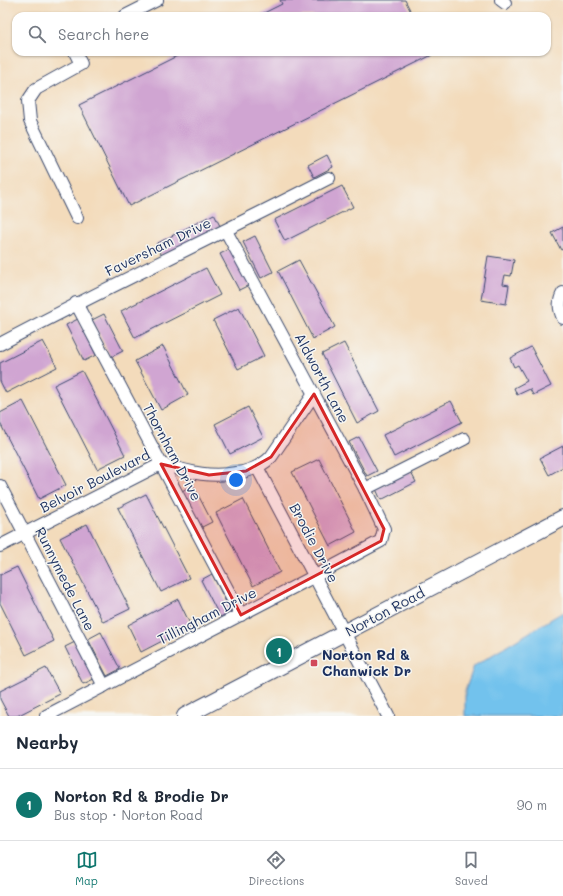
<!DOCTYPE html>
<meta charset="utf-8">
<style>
body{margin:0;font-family:Mali,sans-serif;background:#f6f6f7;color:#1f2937}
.you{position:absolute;left:236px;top:480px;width:14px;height:14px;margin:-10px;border:3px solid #fff;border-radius:50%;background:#1a73e8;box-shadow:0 0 0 6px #1a73e833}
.badge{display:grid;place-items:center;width:26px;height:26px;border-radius:50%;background:#0f766e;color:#fff;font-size:13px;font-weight:700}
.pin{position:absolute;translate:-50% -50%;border:2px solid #fff;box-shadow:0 1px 4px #0006}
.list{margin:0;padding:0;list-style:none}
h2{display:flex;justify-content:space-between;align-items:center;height:52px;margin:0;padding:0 16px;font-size:17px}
h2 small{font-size:13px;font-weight:400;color:#747a83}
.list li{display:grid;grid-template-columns:26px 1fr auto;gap:12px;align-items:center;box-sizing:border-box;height:72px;padding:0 16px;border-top:1px solid #e0e1e3}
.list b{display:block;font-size:15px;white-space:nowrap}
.list p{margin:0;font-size:13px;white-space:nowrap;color:#747a83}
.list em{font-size:13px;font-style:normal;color:#747a83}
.icon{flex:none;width:22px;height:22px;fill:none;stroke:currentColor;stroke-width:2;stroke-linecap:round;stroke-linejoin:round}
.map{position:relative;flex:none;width:563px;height:716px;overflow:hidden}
.search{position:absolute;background:#fff;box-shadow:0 1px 3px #0004;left:12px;right:12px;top:12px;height:44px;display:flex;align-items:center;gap:10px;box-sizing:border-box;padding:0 14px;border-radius:12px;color:#747a83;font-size:15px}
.sheet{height:124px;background:#fff}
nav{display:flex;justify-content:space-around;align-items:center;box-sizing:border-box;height:56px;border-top:1px solid #e0e1e3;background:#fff;font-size:11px;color:#747a83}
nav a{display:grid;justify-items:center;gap:2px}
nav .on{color:#0f766e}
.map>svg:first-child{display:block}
</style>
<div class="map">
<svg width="563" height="716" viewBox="0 0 563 716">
<rect width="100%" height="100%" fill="#f6f6f2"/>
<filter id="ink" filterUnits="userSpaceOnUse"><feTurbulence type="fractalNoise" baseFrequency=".025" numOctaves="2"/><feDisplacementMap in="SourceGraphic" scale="8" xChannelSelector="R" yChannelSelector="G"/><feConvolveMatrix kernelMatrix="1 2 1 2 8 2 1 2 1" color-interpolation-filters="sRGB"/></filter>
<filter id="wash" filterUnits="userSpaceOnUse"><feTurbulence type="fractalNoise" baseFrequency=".012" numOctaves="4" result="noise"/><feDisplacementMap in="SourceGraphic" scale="16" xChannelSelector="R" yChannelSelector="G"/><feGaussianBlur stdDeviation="0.9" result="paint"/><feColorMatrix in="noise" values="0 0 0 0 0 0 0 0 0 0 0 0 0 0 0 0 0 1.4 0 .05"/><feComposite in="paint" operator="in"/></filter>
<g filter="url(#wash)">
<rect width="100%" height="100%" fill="#f3dbbb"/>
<polygon fill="#72c2ed" stroke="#4678a6" points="563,612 563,713 561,716 465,716 465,691 474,666"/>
<g id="blocks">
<g fill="#d0a5d2">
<polygon points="280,0 405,0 413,16 258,16 282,4"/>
<polygon points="185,52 431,52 432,55 129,206 79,105"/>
<polygon points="327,155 333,167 314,177 308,165"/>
<polygon points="342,186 353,207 285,241 274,220"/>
<polygon points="214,214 220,226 162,256 156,244"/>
<polygon points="563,227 563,249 561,250 552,233"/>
<polygon points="255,236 273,272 261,278 243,242"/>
<polygon points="232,248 251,284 239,290 220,254"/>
<polygon points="488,256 514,260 511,276 505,275 503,284 509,285 506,304 481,300"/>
<polygon points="299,260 335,327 313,339 278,271"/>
<polygon points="206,268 220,295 135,338 121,311"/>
<polygon points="239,307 264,356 238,369 213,320"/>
<polygon points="104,314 123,351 111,357 92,320"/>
<polygon points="78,319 96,355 84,361 66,325"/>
<polygon points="43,341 57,367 6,393 0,381 0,363"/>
<polygon points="344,343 379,411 357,423 322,354"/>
<polygon points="163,346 188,395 161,410 135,361"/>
<polygon points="531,347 551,386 533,395 530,389 517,395 514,388 527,381 518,365 514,367 510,358"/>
<polygon points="82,371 125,455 97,469 54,385"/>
<polygon points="23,401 66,485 39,499 0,423 0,413"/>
<polygon points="451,401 462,422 394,457 383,435"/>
<polygon points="248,407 263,437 230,454 215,424"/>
<polygon points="359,437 377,471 367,476 349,442"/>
<polygon points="563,446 563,467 549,475 540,458"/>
<polygon points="319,459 356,532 330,546 292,472"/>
<polygon points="410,471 416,482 381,500 376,489"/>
<polygon points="193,485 212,522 200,528 182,491"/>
<polygon points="146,494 189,578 161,592 118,508"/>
<polygon points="243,499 280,572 253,586 216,513"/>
<polygon points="87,524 130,609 103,622 60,538"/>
<polygon points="17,567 54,641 26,655 0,603 0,575"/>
<polygon points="212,574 231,612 220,617 201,580"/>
<polygon points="178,599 191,626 141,652 128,625"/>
<polygon points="101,632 120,669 107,676 88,639"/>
<polygon points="77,641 96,678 83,684 65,647"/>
<polygon points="46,668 60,694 17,716 9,716 0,699 0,691"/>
</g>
</g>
</g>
<g filter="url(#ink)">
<use href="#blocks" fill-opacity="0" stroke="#3b496c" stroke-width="1"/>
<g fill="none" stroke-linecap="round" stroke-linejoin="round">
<defs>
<g id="minor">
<polyline points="501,0 505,3"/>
<polyline points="125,16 157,0"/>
<polyline points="75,52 81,64 36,89 28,101 30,121 77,218"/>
<path d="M563 293C558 302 559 309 563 318"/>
<polyline points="76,303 241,615"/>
<path d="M0 344C109 286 220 234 329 178"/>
<polyline points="257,467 388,716"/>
<polyline points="0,486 104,686"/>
<polyline points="365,489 464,439"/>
<path d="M0 546 161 464C190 472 208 478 237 473 250 471 261 467 271 457L314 394"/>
<polyline points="46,716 315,576 381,541 384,529 365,489 226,231"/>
</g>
<polyline id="major" points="185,716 563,518"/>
</defs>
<use href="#minor" stroke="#3b496c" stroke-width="14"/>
<use href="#major" stroke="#3b496c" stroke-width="18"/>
<use href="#minor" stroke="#fff" stroke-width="12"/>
<use href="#major" stroke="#fff" stroke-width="16"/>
</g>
</g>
<path fill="#d62828" fill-opacity="0.2" stroke="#d62828" stroke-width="3" stroke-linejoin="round" d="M314 394 384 529 381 541 241 615 161 464 209 475 246 471 271 457Z"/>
<rect fill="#d1495b" stroke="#f6f6f2" stroke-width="1.5" x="310" y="659" width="8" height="8" rx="2"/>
<g text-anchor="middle" stroke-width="3" stroke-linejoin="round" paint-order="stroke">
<g font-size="14" fill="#1b2f5e" stroke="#f6f6f2">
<text transform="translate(158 247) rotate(-26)" y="5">Faversham Drive</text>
<text transform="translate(322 378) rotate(62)" y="5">Aldworth Lane</text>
<text transform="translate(172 452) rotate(62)" y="5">Thornham Drive</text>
<text transform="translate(95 481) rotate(-27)" y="5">Belvoir Boulevard</text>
<text transform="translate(314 543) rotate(62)" y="5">Brodie Drive</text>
<text transform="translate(65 579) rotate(63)" y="5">Runnymede Lane</text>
<text transform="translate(385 612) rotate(-28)" y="5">Norton Road</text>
<text transform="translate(207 616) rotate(-27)" y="5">Tillingham Drive</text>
</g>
<g font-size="14" font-weight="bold" fill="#1b2f5e" stroke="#f6f6f2" text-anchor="start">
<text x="322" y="660">Norton Rd &amp;<tspan x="322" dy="16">Chanwick Dr</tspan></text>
</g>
</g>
</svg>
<div class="you"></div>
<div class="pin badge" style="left:279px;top:651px">1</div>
<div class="search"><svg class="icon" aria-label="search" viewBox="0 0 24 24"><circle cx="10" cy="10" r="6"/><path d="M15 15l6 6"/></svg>Search here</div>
</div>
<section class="sheet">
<h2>Nearby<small></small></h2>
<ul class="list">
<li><span class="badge">1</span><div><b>Norton Rd &amp; Brodie Dr</b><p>Bus stop · Norton Road</p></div><em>90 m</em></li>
</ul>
</section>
<nav>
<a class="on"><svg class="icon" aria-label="map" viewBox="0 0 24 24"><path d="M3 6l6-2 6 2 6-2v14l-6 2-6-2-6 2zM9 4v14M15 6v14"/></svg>Map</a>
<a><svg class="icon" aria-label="directions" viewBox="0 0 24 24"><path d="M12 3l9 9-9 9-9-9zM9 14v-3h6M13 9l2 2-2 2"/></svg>Directions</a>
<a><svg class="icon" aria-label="saved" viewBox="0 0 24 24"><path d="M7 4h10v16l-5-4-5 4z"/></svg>Saved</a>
</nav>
